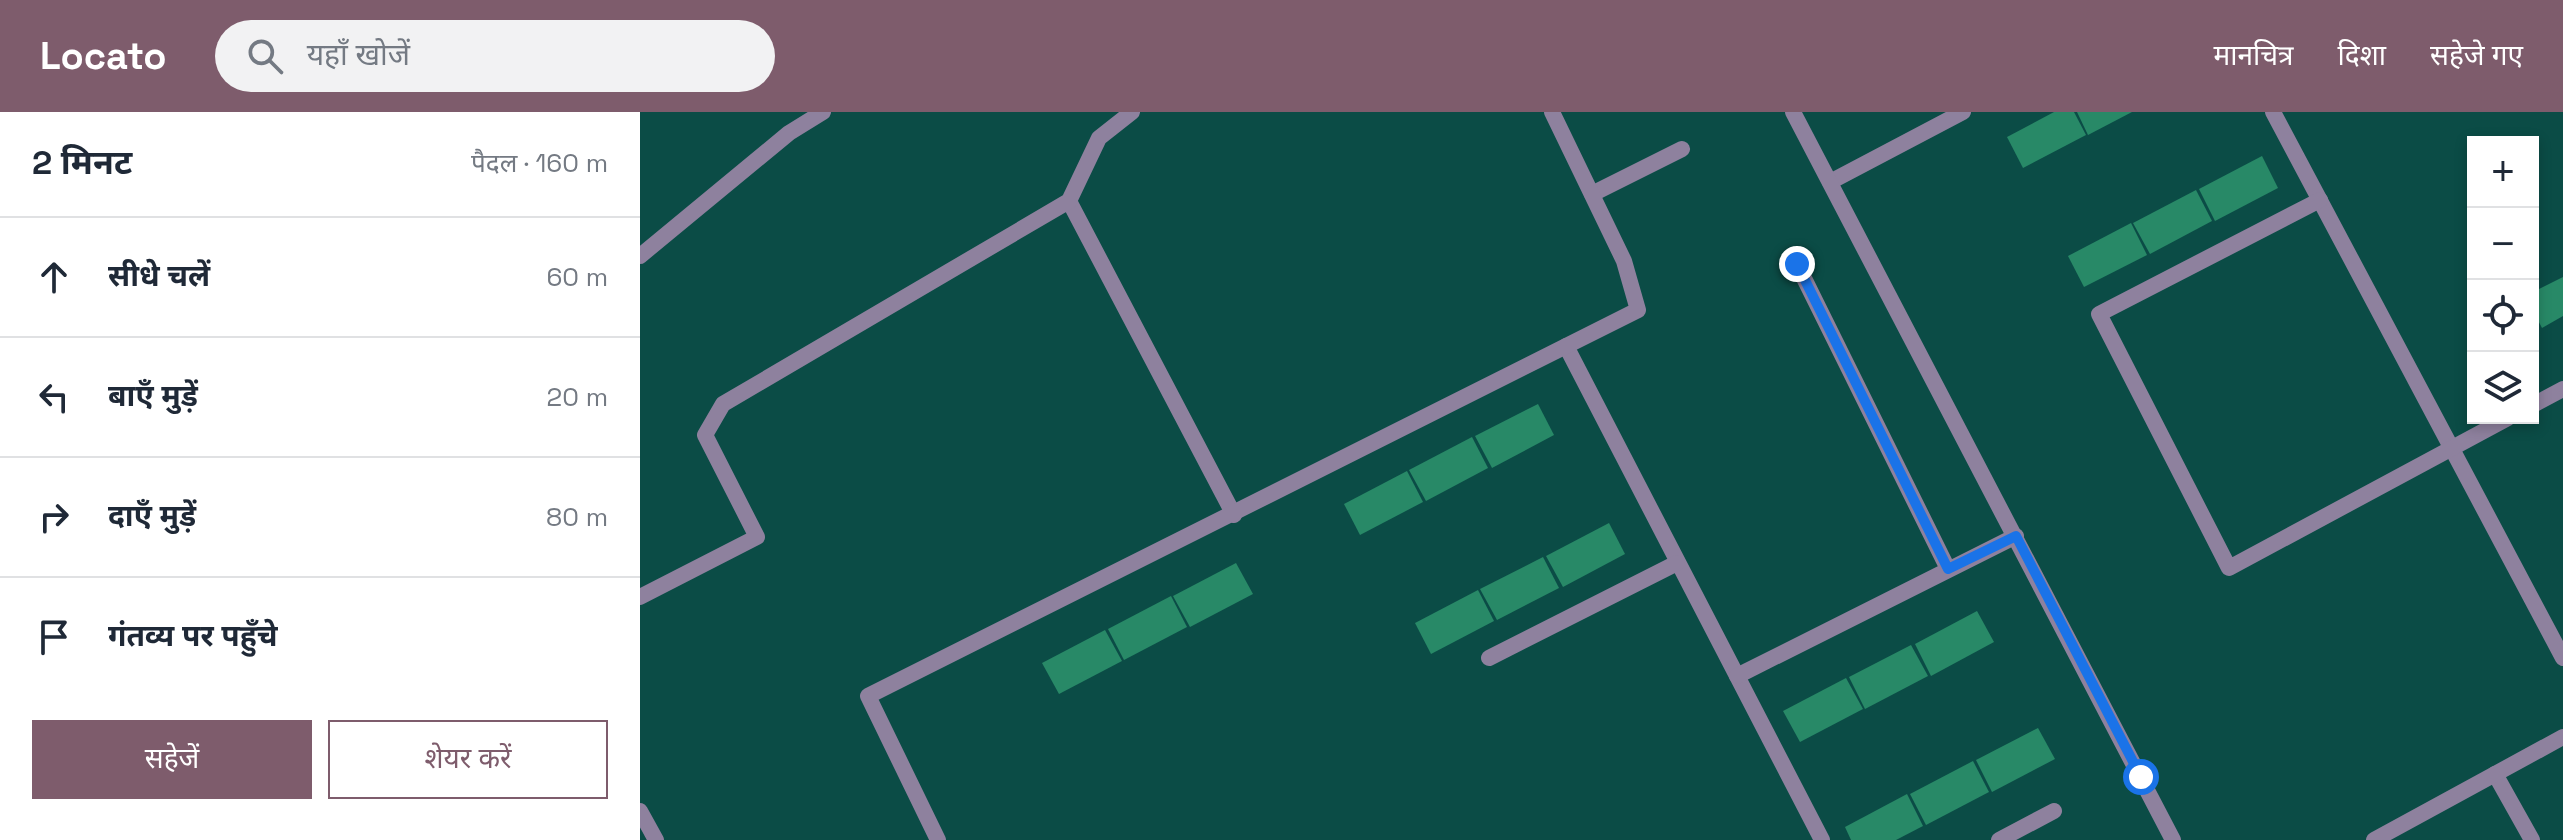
<!DOCTYPE html>
<html lang="hi">
<meta charset="utf-8">
<style>
body{margin:0;font-family:"Space Grotesk","Noto Sans Devanagari",sans-serif;background:#f2f2f3;color:#1f2937}
.controls{position:absolute;right:24px;top:24px;display:grid;overflow:hidden;border-radius:0px;box-shadow:0 4px 12px #0003}
.controls button{width:72px;height:72px;display:grid;place-items:center;padding:0;border:0;border-bottom:2px solid #e0e1e3;background:#fff;color:#1f2937;font:40px sans-serif}
.stop{position:absolute;width:24px;height:24px;margin:-18px;border:6px solid #1a73e8;border-radius:50%;background:#fff}
.stop.end{background:#1a73e8;border-color:#fff;box-shadow:0 2px 8px #0008}
.list{margin:0;padding:0;list-style:none}
h2{display:flex;justify-content:space-between;align-items:center;height:104px;margin:0;padding:0 32px;font-size:34px}
h2 small{font-size:26px;font-weight:400;color:#747a83}
.list li{display:grid;grid-template-columns:52px 1fr auto;gap:24px;align-items:center;box-sizing:border-box;height:120px;padding:0 32px;border-top:2px solid #e0e1e3}
.list b{display:block;font-size:30px;white-space:nowrap}
.list em{font-size:26px;font-style:normal;color:#747a83}
.actions{display:flex;gap:16px;padding:24px 32px}
.actions a{flex:1;padding:18px 0;border:2px solid #7e5c6c;border-radius:0px;text-align:center;font-size:28px;color:#7e5c6c}
.actions .main{background:#7e5c6c;color:#fff}
.icon{flex:none;width:44px;height:44px;fill:none;stroke:currentColor;stroke-width:2;stroke-linecap:round;stroke-linejoin:round}
.map{position:relative;flex:none;width:1923px;height:728px;overflow:hidden}
header{display:flex;align-items:center;gap:48px;box-sizing:border-box;height:112px;padding:0 40px;background:#7e5c6c;color:#fff}
header strong{font-size:38px}
nav{display:flex;gap:44px;margin-inline-start:auto;font-size:28px}
.search{width:560px;height:72px;background:#f2f2f3;display:flex;align-items:center;gap:20px;box-sizing:border-box;padding:0 28px;border-radius:44px;color:#747a83;font-size:30px}
main{display:flex}
aside{flex:1;background:#fff}
.map>svg:first-child{display:block}
</style>
<header>
<strong>Locato</strong>
<div class="search"><svg class="icon" aria-label="search" viewBox="0 0 24 24"><circle cx="10" cy="10" r="6"/><path d="M15 15l6 6"/></svg>यहाँ खोजें</div>
<nav><a>मानचित्र</a><a>दिशा</a><a>सहेजे गए</a></nav>
</header>
<main>
<aside>
<h2>2 मिनट<small>पैदल · 160 m</small></h2>
<ul class="list">
<li><svg class="icon" aria-label="ahead" viewBox="0 0 24 24"><path d="M12 20V5M6 11l6-6 6 6"/></svg><div><b>सीधे चलें</b></div><em>60 m</em></li>
<li><svg class="icon" aria-label="left" viewBox="0 0 24 24"><path d="M17 20v-9H6M10 6l-5 5 5 5"/></svg><div><b>बाएँ मुड़ें</b></div><em>20 m</em></li>
<li><svg class="icon" aria-label="right" viewBox="0 0 24 24"><path d="M7 20v-9h11M14 6l5 5-5 5"/></svg><div><b>दाएँ मुड़ें</b></div><em>80 m</em></li>
<li><svg class="icon" aria-label="arrive" viewBox="0 0 24 24"><path d="M6 21V4h12l-3 4 3 4H6"/></svg><div><b>गंतव्य पर पहुँचे</b></div></li>
</ul>
<div class="actions"><a class="main">सहेजें</a><a>शेयर करें</a></div>
</aside>
<div class="map">
<svg width="1923" height="728" viewBox="0 0 1923 728">
<rect width="100%" height="100%" fill="#0b4c46"/>
<g fill="#288967">
<polygon points="1414,0 1434,0 1446,23 1383,56 1367,25"/>
<polygon points="1437,0 1492,0 1448,23"/>
<polygon points="1622,44 1638,76 1575,109 1559,77"/>
<polygon points="1556,78 1572,109 1510,142 1493,111"/>
<polygon points="1491,111 1507,143 1444,175 1428,144"/>
<polygon points="1923,165 1923,204 1902,216 1893,199 1893,180"/>
<polygon points="898,292 914,323 852,356 835,324"/>
<polygon points="832,325 848,356 786,389 769,358"/>
<polygon points="767,359 783,390 720,423 704,392"/>
<polygon points="969,411 985,442 923,475 906,444"/>
<polygon points="903,445 919,476 857,508 840,477"/>
<polygon points="596,451 613,482 550,515 533,484"/>
<polygon points="838,478 854,509 791,542 775,511"/>
<polygon points="531,484 547,515 484,548 468,517"/>
<polygon points="1337,499 1354,530 1291,564 1275,532"/>
<polygon points="465,518 482,549 419,582 402,551"/>
<polygon points="1271,533 1288,564 1225,597 1209,565"/>
<polygon points="1206,566 1223,597 1160,630 1143,599"/>
<polygon points="1398,616 1415,647 1352,680 1336,648"/>
<polygon points="1333,649 1349,680 1286,713 1270,682"/>
<polygon points="1267,682 1283,714 1256,728 1211,728 1205,715"/>
</g>
<g fill="none" stroke-linecap="round" stroke-linejoin="round">
<g stroke="#8e819e" stroke-width="16">
<polyline points="1633,0 1923,546"/>
<polyline points="1190,70 1323,0"/>
<polyline points="952,82 1042,37"/>
<polyline points="1680,88 1459,202 1589,456 1868,306"/>
<polyline points="429,89 594,403"/>
<polyline points="1157,152 1308,457"/>
<polyline points="926,234 1182,728"/>
<polyline points="1893,293 1923,277"/>
<polyline points="0,485 117,425 65,323 83,292 429,89 459,26 492,0"/>
<polyline points="849,546 1037,451"/>
<polyline points="1097,564 1376,424"/>
<polyline points="1855,662 1892,728"/>
<polyline points="0,699 16,728"/>
<polyline points="298,728 228,584 998,198 984,149 912,0"/>
<polyline points="1359,728 1414,699"/>
<polyline points="1734,728 1923,625"/>
</g>
<g stroke="#8e819e" stroke-width="16">
<polyline points="1153,0 1533,728"/>
<polyline points="0,144 149,21 183,0"/>
</g>
</g>
<g fill="none" stroke-linecap="round" stroke-linejoin="round">
<polyline stroke="#1a73e8" stroke-width="10" points="1157,152 1308,457 1376,424 1501,665"/>
</g>
</svg>
<div class="controls">
<button>+</button>
<button>−</button>
<button><svg class="icon" aria-label="locate" viewBox="0 0 24 24"><circle cx="12" cy="12" r="6"/><path d="M12 2v4M12 18v4M2 12h4M18 12h4"/></svg></button>
<button><svg class="icon" aria-label="layers" viewBox="0 0 24 24"><path d="M12 4l9 5-9 5-9-5zM3 14l9 5 9-5"/></svg></button>
</div>
<div class="stop" style="left:1501px;top:665px"></div>
<div class="stop end" style="left:1157px;top:152px"></div>
</div>
</main>
